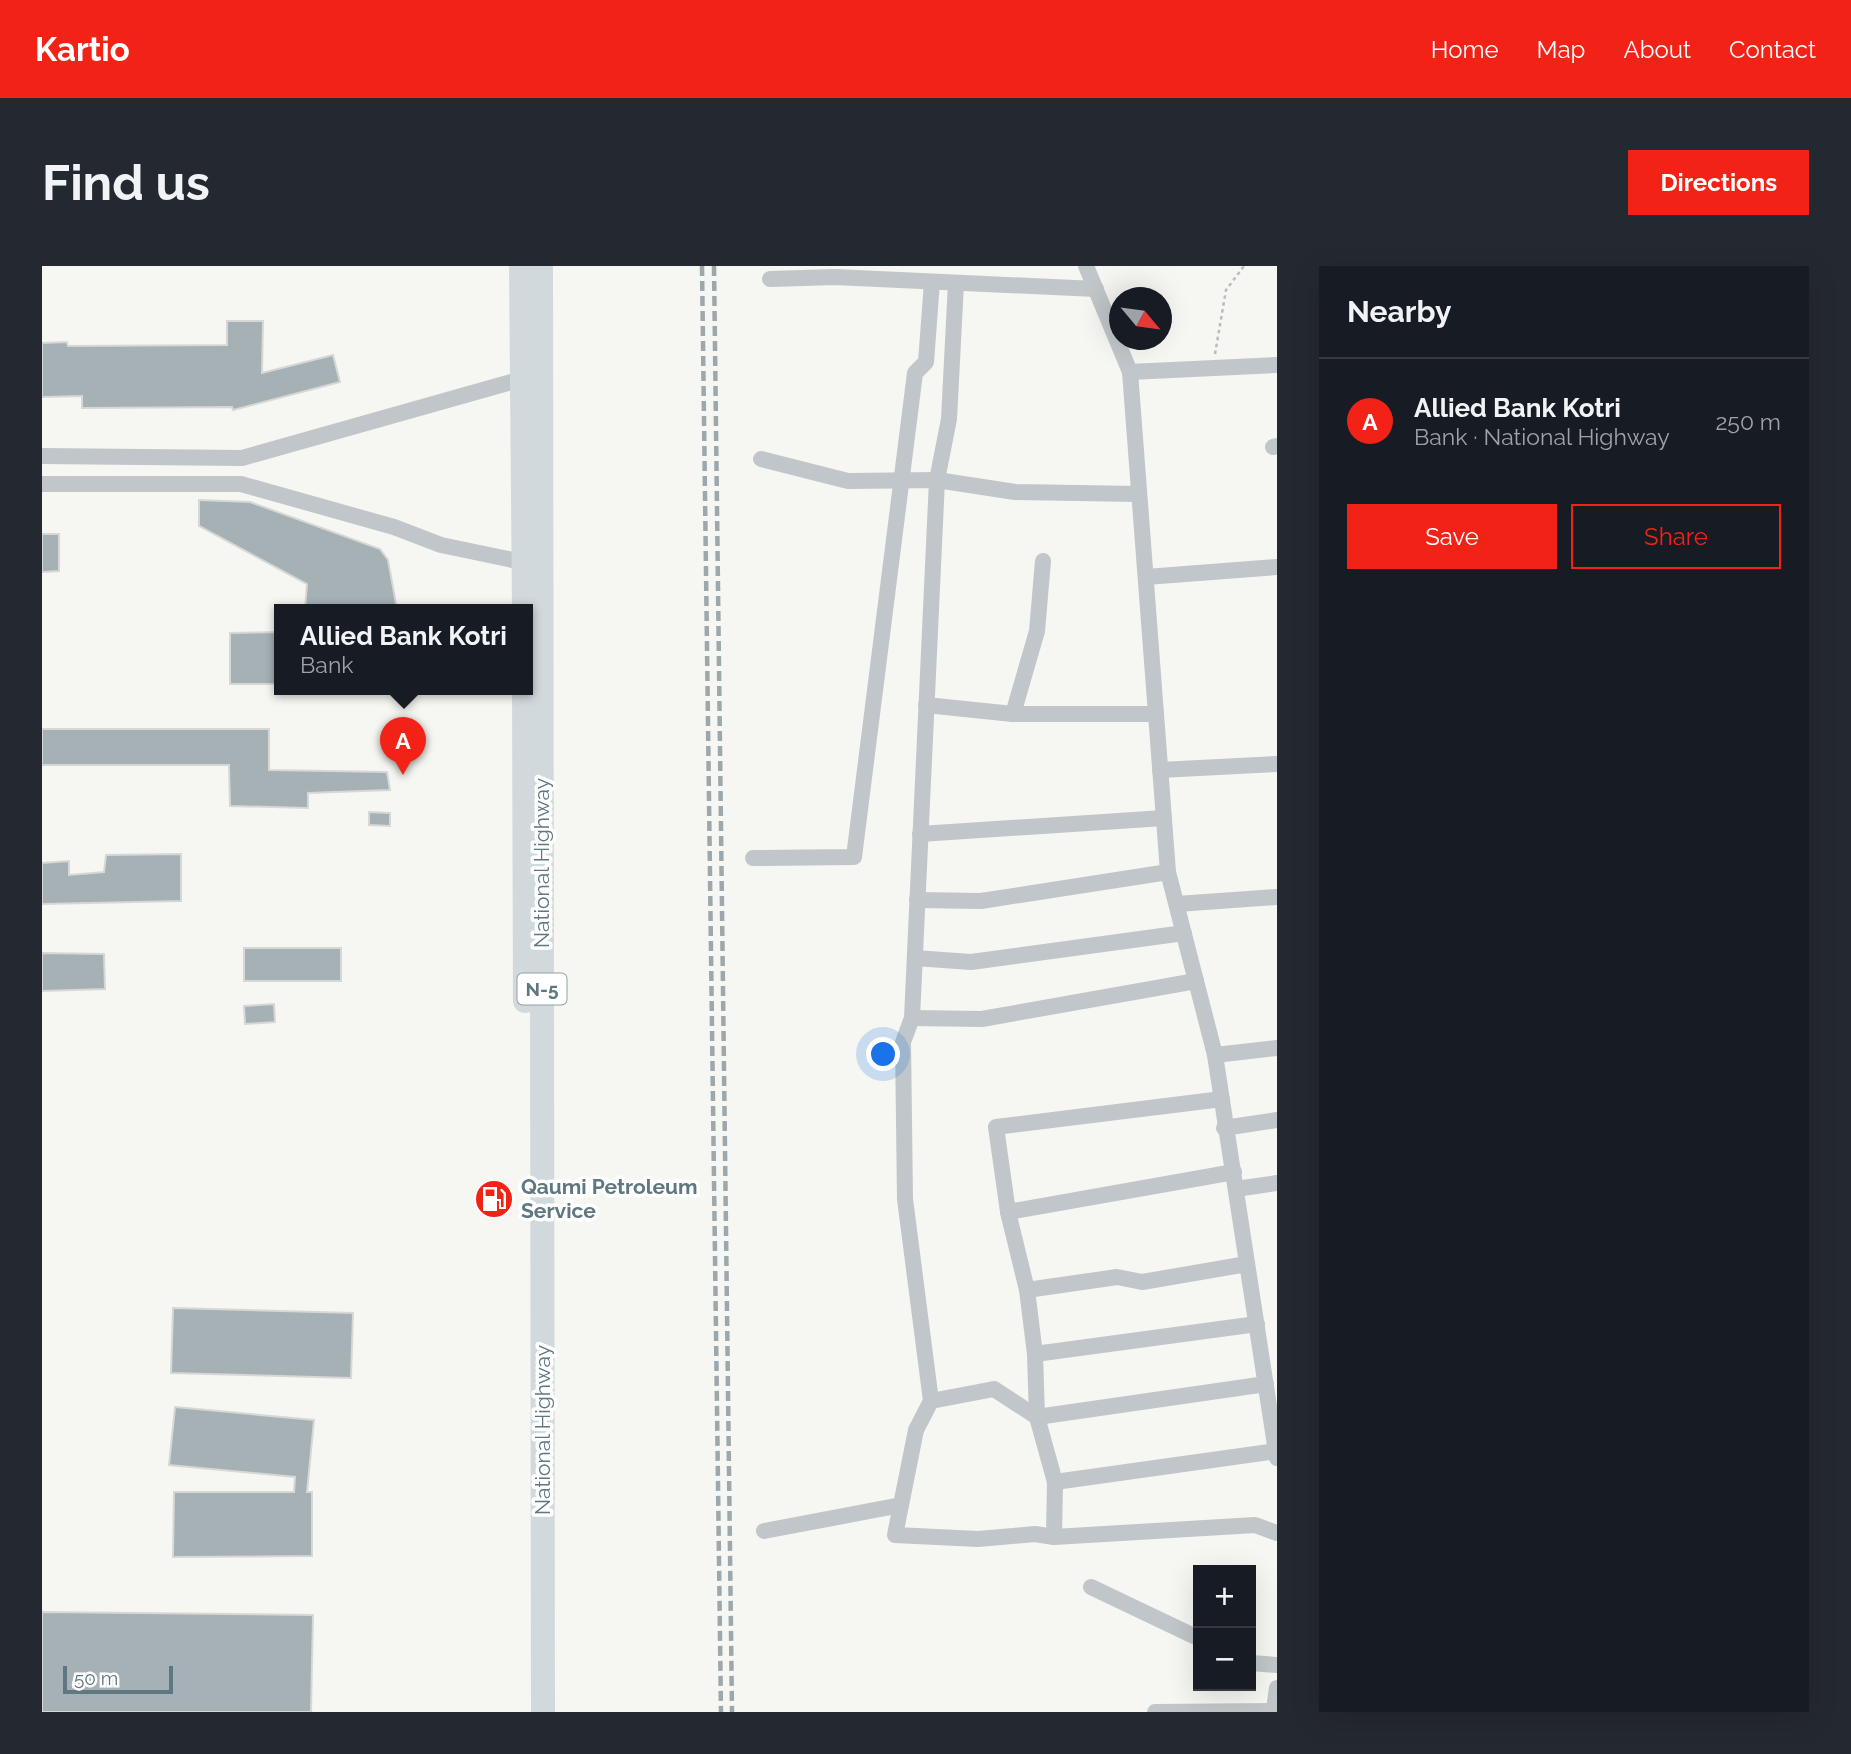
<!DOCTYPE html>
<meta charset="utf-8">
<style>
body{margin:0;font-family:Raleway,sans-serif;background:#242831;color:#f1f3f6}
.controls{position:absolute;right:21px;bottom:21px;display:grid;overflow:hidden;border-radius:0px;box-shadow:0 7px 28px #0002}
.controls button{width:63px;height:63px;display:grid;place-items:center;padding:0;border:0;border-bottom:2px solid #363941;background:#171b24;color:#f1f3f6;font:35px sans-serif}
.compass{position:absolute;left:1067px;top:21px;width:63px;height:63px;border-radius:50%;background:#171b24;box-shadow:0 7px 28px #0002;rotate:119deg}
.scale{position:absolute;left:21px;bottom:18px;width:110px;box-sizing:border-box;padding-left:7px;border:4px solid #5e7780;border-top:0;font-size:19px;line-height:24px;white-space:nowrap;color:#5e7780;-webkit-text-stroke:5px #fff;paint-order:stroke}
.you{position:absolute;left:842px;top:789px;width:24px;height:24px;margin:-18px;border:5px solid #fff;border-radius:50%;background:#1a73e8;box-shadow:0 0 0 10px #1a73e833}
.badge{display:grid;place-items:center;width:46px;height:46px;border-radius:50%;background:#f22316;color:#fff;font-size:23px;font-weight:700}
.pin{position:absolute;translate:-50% -58px;filter:drop-shadow(0 2px 4px #0008)}
.pin::after{content:'';position:absolute;top:37px;width:24px;height:21px;background:inherit;clip-path:polygon(0 0,100% 0,50% 100%)}
.popup{position:absolute;left:232px;top:338px;width:259px;height:91px;box-sizing:border-box;display:grid;place-content:center;border-radius:0px;background:#171b24;filter:drop-shadow(0 2px 5px #0005);font-size:23px;white-space:nowrap;color:#9ea1a6}
.popup b{font-size:26px;color:#f1f3f6}
.popup::after{content:'';position:absolute;left:50%;top:100%;margin-left:-14px;border:14px solid transparent;border-top-color:#171b24}
.list{margin:0;padding:0;list-style:none}
h2{display:flex;justify-content:space-between;align-items:center;height:91px;margin:0;padding:0 28px;font-size:30px}
h2 small{font-size:23px;font-weight:400;color:#9ea1a6}
.list li{display:grid;grid-template-columns:46px 1fr auto;gap:21px;align-items:center;box-sizing:border-box;height:126px;padding:0 28px;border-top:2px solid #363941}
.list b{display:block;font-size:26px;white-space:nowrap}
.list p{margin:0;font-size:23px;white-space:nowrap;color:#9ea1a6}
.list em{font-size:23px;font-style:normal;color:#9ea1a6}
.actions{display:flex;gap:14px;padding:21px 28px}
.actions a{flex:1;padding:16px 0;border:2px solid #f22316;border-radius:0px;text-align:center;font-size:24px;color:#f22316}
.actions .main{background:#f22316;color:#fff}
.map{position:relative;flex:none;width:1235px;height:1446px;overflow:hidden;border-radius:0px}
header{display:flex;align-items:center;gap:42px;box-sizing:border-box;height:98px;padding:0 35px;background:#f22316;color:#fff}
header strong{font-size:33px}
nav{display:flex;gap:38px;margin-inline-start:auto;font-size:24px}
.intro{display:flex;align-items:center;justify-content:space-between;box-sizing:border-box;height:168px;padding:0 42px}
h1{margin:0;font-size:49px}
.button{padding:18px 32px;border-radius:0px;background:#f22316;color:#fff;font-size:24px;font-weight:700}
main{display:flex;gap:42px;padding:0 42px}
aside{flex:1;background:#171b24;border-radius:0px;box-shadow:0 7px 28px #0002}
.map>svg:first-child{display:block}
</style>
<header>
<strong>Kartio</strong>
<nav><a>Home</a><a>Map</a><a>About</a><a>Contact</a></nav>
</header>
<div class="intro"><h1>Find us</h1><a class="button">Directions</a></div>
<main>
<div class="map">
<svg width="1235" height="1446" viewBox="0 0 1235 1446">
<rect width="100%" height="100%" fill="#f6f6f2"/>
<g fill="#a5b1b5" stroke="#d7d7d5" stroke-width="2">
<polygon points="185,55 221,55 220,107 291,89 298,116 191,144 190,141 40,142 40,130 0,131 0,77 25,76 26,80 185,79"/>
<polygon points="157,234 208,236 338,283 346,294 355,343 263,343 265,318 157,260"/>
<polygon points="0,268 17,268 17,305 0,306"/>
<polygon points="237,366 237,418 188,418 188,367"/>
<polygon points="0,463 227,463 227,504 345,506 348,524 266,527 266,542 188,540 187,499 0,499"/>
<polygon points="327,546 348,547 348,560 327,559"/>
<polygon points="139,588 139,635 0,638 0,597 27,595 27,609 62,606 64,589"/>
<rect x="202" y="682" width="97" height="33"/>
<polygon points="0,687 62,688 63,723 0,725"/>
<polygon points="232,738 233,756 203,758 202,740"/>
<polygon points="131,1042 311,1047 309,1112 129,1107"/>
<polygon points="133,1141 272,1154 265,1226 270,1226 270,1290 131,1291 132,1226 252,1226 253,1211 127,1199"/>
<polygon points="0,1346 271,1349 269,1446 0,1446"/>
</g>
<g fill="none" stroke-linecap="round" stroke-linejoin="round">
<polyline stroke="#b8bdbf" stroke-width="2.5" stroke-dasharray="3.5 3.5" stroke-linecap="butt" points="1173,88 1184,24 1202,0"/>
<g stroke="#c0c6c9" stroke-width="16">
<polyline points="1044,0 1088,106 1126,606 1173,789 1235,1192"/>
<polyline points="728,13 793,11 1054,23"/>
<polyline points="914,17 907,153 895,214 870,752 861,776 863,933 889,1135 874,1164 853,1269 936,1273 993,1268 1012,1271 1213,1259 1235,1267"/>
<polyline points="1088,106 1235,99"/>
<polyline points="1231,181 1235,180"/>
<polyline points="0,190 200,192 487,111"/>
<polyline points="719,193 806,215 895,214 973,226 1097,228"/>
<polyline points="0,218 199,218 352,261 399,279 490,298"/>
<polyline points="1104,311 1235,301"/>
<polyline points="884,439 971,448 1114,448"/>
<polyline points="971,448 995,365 1001,295"/>
<polyline points="1118,504 1235,498"/>
<polyline points="878,568 1122,552"/>
<polyline points="711,592 812,591 873,107 884,96 890,16"/>
<polyline points="875,634 939,635 1126,606"/>
<polyline points="1135,638 1235,631"/>
<polyline points="873,692 929,696 1142,667"/>
<polyline points="870,752 940,753 1154,715"/>
<polyline points="1173,789 1235,782"/>
<polyline points="1182,862 1235,854"/>
<polyline points="1194,923 1235,917"/>
<polyline points="966,946 1192,906"/>
<polyline points="985,1024 1075,1011 1100,1016 1205,998"/>
<polyline points="993,1088 1215,1058"/>
<polyline points="889,1135 952,1123 995,1151 1224,1118"/>
<polyline points="1013,1216 1234,1185"/>
<polyline points="722,1265 859,1239"/>
<polyline points="1012,1271 1013,1216 995,1151 993,1088 985,1024 966,946 954,861 1180,833"/>
<polyline points="1049,1321 1156,1372"/>
<polyline points="1209,1397 1235,1399"/>
<polyline points="1232,1443 1235,1422"/>
<polyline points="1113,1446 1235,1445"/>
</g>
<g stroke="#d2d9dc" stroke-width="24">
<polyline points="479,0 482,343"/>
<polyline points="499,0 501,1446"/>
<polyline points="482,423 483,735"/>
</g>
<g stroke="#9da8ac" stroke-width="4.5" stroke-dasharray="10 5" stroke-linecap="butt">
<polyline points="660,0 679,1446"/>
<polyline points="672,0 690,1446"/>
</g>
</g>
<defs>
<symbol id="fuel-disc" viewBox="-11 -11 22 22"><circle r="9.5" fill="#f22316" stroke="#fff"/><path d="M-5.5-6h7V0h2V4h1.3V-2.5L3-4.5l.8-.8L6-3V5H2.5V1h-1V6h-7ZM-4.2-4.7v3.2H.2V-4.7Z" fill="#fff"/></symbol>
</defs>
<g fill-rule="evenodd">
<use href="#fuel-disc" x="430" y="911" width="44" height="44"/>
</g>
<g text-anchor="middle" stroke-width="7" stroke-linejoin="round" paint-order="stroke">
<rect fill="#fff" stroke="#8ea0a6" stroke-width="2" x="475.5" y="707.5" width="49" height="31" rx="5"/>
<g font-size="19" font-weight="bold" fill="#5e7780">
<text x="500" y="730">N-5</text>
</g>
<g font-size="21" fill="#5e7780" stroke="#fff">
<text transform="translate(500 597) rotate(-90)" y="7">National Highway</text>
<text transform="translate(501 1164) rotate(-90)" y="7">National Highway</text>
</g>
<g font-size="21" font-weight="bold" fill="#5e7780" stroke="#fff" text-anchor="start">
<text x="479" y="928">Qaumi Petroleum<tspan x="479" dy="24">Service</tspan></text>
</g>
</g>
</svg>
<div class="controls">
<button>+</button>
<button>−</button>
</div>
<svg class="compass" viewBox="-18 -18 36 36"><path d="M0-13l5 13h-10z" fill="#e53935"/><path d="M0 13l5-13h-10z" fill="#9ea1a6"/></svg>
<div class="scale">50 m</div>
<div class="you"></div>
<div class="pin badge" style="left:361px;top:509px">A</div>
<div class="popup"><b>Allied Bank Kotri</b>Bank</div>
</div>
<aside>
<h2>Nearby<small></small></h2>
<ul class="list">
<li><span class="badge">A</span><div><b>Allied Bank Kotri</b><p>Bank · National Highway</p></div><em>250 m</em></li>
</ul>
<div class="actions"><a class="main">Save</a><a>Share</a></div>
</aside>
</main>
